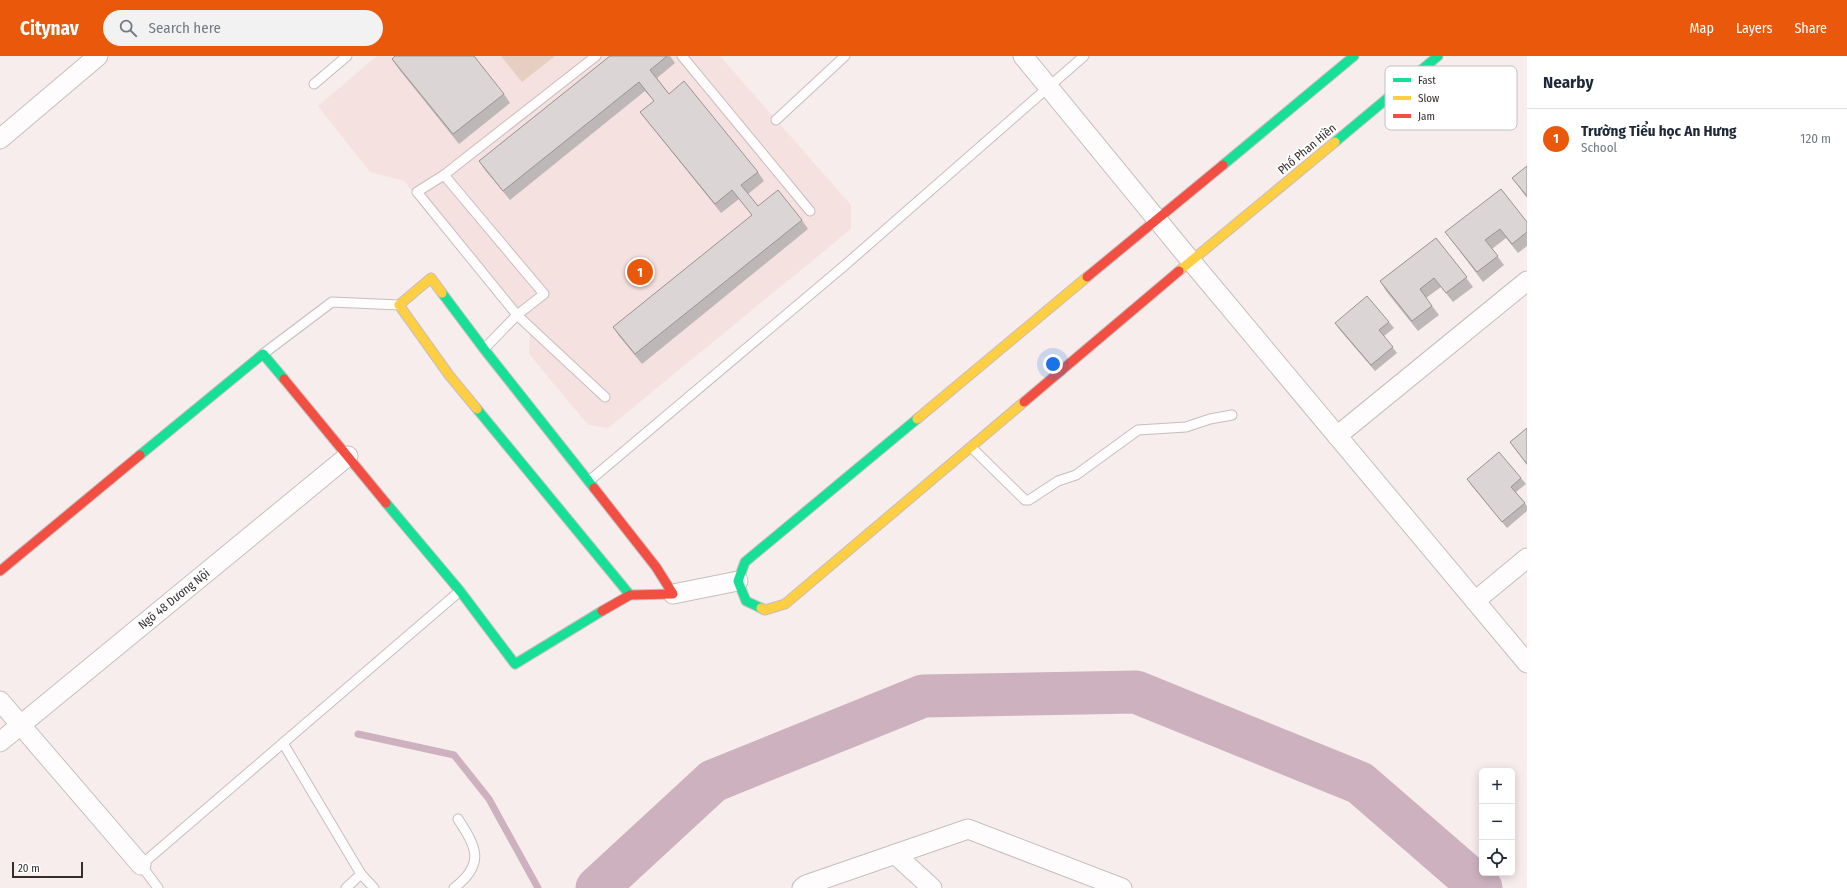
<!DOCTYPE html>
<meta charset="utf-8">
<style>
body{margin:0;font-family:"Fira Sans Condensed",sans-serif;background:#f2f2f3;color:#1f2937}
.controls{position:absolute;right:12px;bottom:12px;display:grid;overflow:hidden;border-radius:6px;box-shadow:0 2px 10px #0003}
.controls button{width:36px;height:36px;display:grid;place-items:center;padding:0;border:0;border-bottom:1px solid #e0e1e3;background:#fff;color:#1f2937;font:20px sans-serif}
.scale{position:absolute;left:12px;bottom:10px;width:71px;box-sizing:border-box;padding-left:4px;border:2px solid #352e2e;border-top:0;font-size:11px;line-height:14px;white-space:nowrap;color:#352e2e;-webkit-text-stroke:3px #fff;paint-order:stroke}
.you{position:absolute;left:1053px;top:308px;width:14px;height:14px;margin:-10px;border:3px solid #fff;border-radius:50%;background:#1a73e8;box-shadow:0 0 0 6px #1a73e833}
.badge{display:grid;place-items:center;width:26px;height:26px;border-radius:50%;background:#ea580c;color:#fff;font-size:13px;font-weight:700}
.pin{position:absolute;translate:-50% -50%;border:2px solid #fff;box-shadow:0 1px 4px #0006}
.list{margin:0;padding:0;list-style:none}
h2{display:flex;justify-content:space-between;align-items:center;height:52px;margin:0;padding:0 16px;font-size:17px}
h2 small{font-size:13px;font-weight:400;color:#747a83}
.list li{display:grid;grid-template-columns:26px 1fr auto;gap:12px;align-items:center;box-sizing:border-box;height:60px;padding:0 16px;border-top:1px solid #e0e1e3}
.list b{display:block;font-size:15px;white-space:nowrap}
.list p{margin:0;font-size:13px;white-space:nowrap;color:#747a83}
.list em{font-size:13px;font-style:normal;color:#747a83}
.icon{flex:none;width:22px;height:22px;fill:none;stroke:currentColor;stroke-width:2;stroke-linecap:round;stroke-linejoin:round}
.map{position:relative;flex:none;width:1527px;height:832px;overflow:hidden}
header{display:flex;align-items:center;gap:24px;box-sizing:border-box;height:56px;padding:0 20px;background:#ea580c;color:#fff}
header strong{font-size:19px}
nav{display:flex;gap:22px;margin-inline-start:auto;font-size:14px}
.search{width:280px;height:36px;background:#f2f2f3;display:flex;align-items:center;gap:10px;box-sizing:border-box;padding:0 14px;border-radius:22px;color:#747a83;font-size:15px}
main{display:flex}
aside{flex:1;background:#fff}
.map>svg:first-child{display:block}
</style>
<header>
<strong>Citynav</strong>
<div class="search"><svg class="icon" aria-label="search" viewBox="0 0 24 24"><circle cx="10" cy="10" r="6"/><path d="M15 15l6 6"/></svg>Search here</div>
<nav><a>Map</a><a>Layers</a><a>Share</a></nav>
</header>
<main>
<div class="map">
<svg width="1527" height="832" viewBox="0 0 1527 832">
<rect width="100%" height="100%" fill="#f7edec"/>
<polygon fill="#f5e1e0" points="377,0 720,0 851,149 851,173 608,372 588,369 529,298 530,277 517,259 404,125 370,116 318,50"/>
<polygon fill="#e6cec1" points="501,0 555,0 522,26"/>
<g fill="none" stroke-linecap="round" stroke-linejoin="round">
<polyline stroke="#cdb1bf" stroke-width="7" points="358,678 454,699 489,743 538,832"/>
<polyline stroke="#cdb1bf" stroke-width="43" points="597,832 713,725 923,640 1136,636 1360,727 1481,832"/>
<defs>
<g id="lane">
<polyline points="682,0 810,155"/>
<polyline points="314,28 347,0"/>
<polyline points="776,64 845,0"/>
<polyline points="444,119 417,136 517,259 605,341"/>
<polyline points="484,293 517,259 544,238 444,119 596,0"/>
<polyline points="263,298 332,246 399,249"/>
<polyline points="971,391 1025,444 1029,444 1058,425 1076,419 1138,374 1186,371 1210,363 1232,359"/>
<polyline points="589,425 844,210 1084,0"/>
<polyline points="283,687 361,818 374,832"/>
<polyline points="158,832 141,809 460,535"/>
<polyline points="346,832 361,818"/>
<path d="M454 832C485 808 477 792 458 763"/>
</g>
<g id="street">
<polyline points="1023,0 1191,205 1527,607"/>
<polyline points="0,83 98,0"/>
<polyline points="1337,380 1527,225"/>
<polyline points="673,538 738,525"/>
<polyline points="1475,545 1527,502"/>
<polyline points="0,645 141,809"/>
<polyline points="0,686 348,400"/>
<polyline points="895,798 932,832"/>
<polyline points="802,832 806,829 968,773 1122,832"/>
</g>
<g id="fast">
<polyline points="1335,86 1438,0"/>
<polyline points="1223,109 1354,0"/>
<polyline points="442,237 484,293 594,432"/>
<polyline points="477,353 630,539"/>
<polyline points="140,399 263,298 284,323"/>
<polyline points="386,447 460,535 515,608 602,555"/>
<polyline points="761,552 746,545 738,525 745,506 917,363"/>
</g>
<g id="slow">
<polyline points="1179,215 1335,86"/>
<polyline points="442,237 431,222 399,249 449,319 477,353"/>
<polyline points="917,363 1087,221"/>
<polyline points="761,552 765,554 785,548 1024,346"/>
</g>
<g id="jam">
<polyline points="1087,221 1223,109"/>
<polyline points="284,323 386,447"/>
<polyline points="1024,346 1179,215"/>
<polyline points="594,432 656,511 673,538 630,539 602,555"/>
<polyline points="0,515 140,399"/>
</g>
</defs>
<use href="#lane" stroke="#c6bebe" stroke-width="11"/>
<use href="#street" stroke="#c6bebe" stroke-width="21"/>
<use href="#fast" stroke="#c6bebe" stroke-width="11"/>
<use href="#slow" stroke="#c6bebe" stroke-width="11"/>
<use href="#jam" stroke="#c6bebe" stroke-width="11"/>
<use href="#lane" stroke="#fefcfc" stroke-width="9"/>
<use href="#street" stroke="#fefcfc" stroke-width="19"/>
<use href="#fast" stroke="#16e098" stroke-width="9"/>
<use href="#slow" stroke="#ffcf43" stroke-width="9"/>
<use href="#jam" stroke="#f24e42" stroke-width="9"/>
</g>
<g fill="#bdb7b7">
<polygon points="610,0 670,0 675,7 657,22 669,38 758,116 764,125 748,138 758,150 802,164 808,173 642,308 619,280 613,271 752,159 739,143 721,157 647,65 640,56 654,45 645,35 510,144 485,114 479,105"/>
<polygon points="392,3 504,38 510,47 459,88 398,12"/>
<polygon points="1527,110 1527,142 1512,122"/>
<polygon points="1527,166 1527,190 1518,197 1506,182 1492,193 1504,209 1483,226 1452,185 1445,176"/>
<polygon points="1436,182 1473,231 1453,246 1441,231 1426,242 1439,259 1418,275 1386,235 1380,225"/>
<polygon points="1389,266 1394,272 1384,280 1397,297 1375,315 1339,273 1335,267"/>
<polygon points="1527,372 1527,409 1510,386"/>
<polygon points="1521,422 1526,428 1516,436 1527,450 1527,455 1507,472 1471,429 1467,423"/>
</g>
<g fill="#dcd5d5" stroke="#9a9595">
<polygon points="395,0 474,0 504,38 453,78 392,3"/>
<polygon points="610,0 667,0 650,14 669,38 684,25 758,116 741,129 758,150 778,134 802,164 635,298 613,271 752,159 732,134 715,148 640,56 654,45 639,26 503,135 479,105"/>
<polygon points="1527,110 1527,140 1512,122"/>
<polygon points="1501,133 1527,166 1527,176 1512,188 1500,173 1485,184 1498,200 1477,216 1445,176"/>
<polygon points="1436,182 1467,221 1446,237 1434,222 1420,233 1432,250 1412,265 1380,225"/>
<polygon points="1367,240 1389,266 1379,274 1393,291 1371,309 1335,267"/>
<polygon points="1527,372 1527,408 1510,386"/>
<polygon points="1499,396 1521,422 1511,431 1525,447 1502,466 1467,423"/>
</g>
<g text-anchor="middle" stroke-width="4" stroke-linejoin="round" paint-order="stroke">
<g font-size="12" fill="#352e2e" stroke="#fff">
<text transform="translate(1307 93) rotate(-40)" y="4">Phố Phan Hiền</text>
<text transform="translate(174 543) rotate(-39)" y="4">Ngõ 48 Dương Nội</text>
</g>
</g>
<rect x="1385" y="10" width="132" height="64" rx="6" fill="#fff" stroke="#c2c0c0" stroke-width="1"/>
<rect x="1393" y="22" width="18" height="4" fill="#16e098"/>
<rect x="1393" y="40" width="18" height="4" fill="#ffcf43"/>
<rect x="1393" y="58" width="18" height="4" fill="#f24e42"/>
<g font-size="11" fill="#352e2e">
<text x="1418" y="28">Fast</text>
<text x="1418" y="46">Slow</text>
<text x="1418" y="64">Jam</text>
</g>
</svg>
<div class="controls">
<button>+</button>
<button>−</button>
<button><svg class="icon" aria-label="locate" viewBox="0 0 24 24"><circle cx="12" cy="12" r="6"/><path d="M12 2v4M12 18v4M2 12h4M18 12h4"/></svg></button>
</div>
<div class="scale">20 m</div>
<div class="you"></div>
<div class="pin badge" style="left:640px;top:216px">1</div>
</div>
<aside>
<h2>Nearby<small></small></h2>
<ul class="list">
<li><span class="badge">1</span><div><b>Trường Tiểu học An Hưng</b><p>School</p></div><em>120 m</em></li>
</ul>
</aside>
</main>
